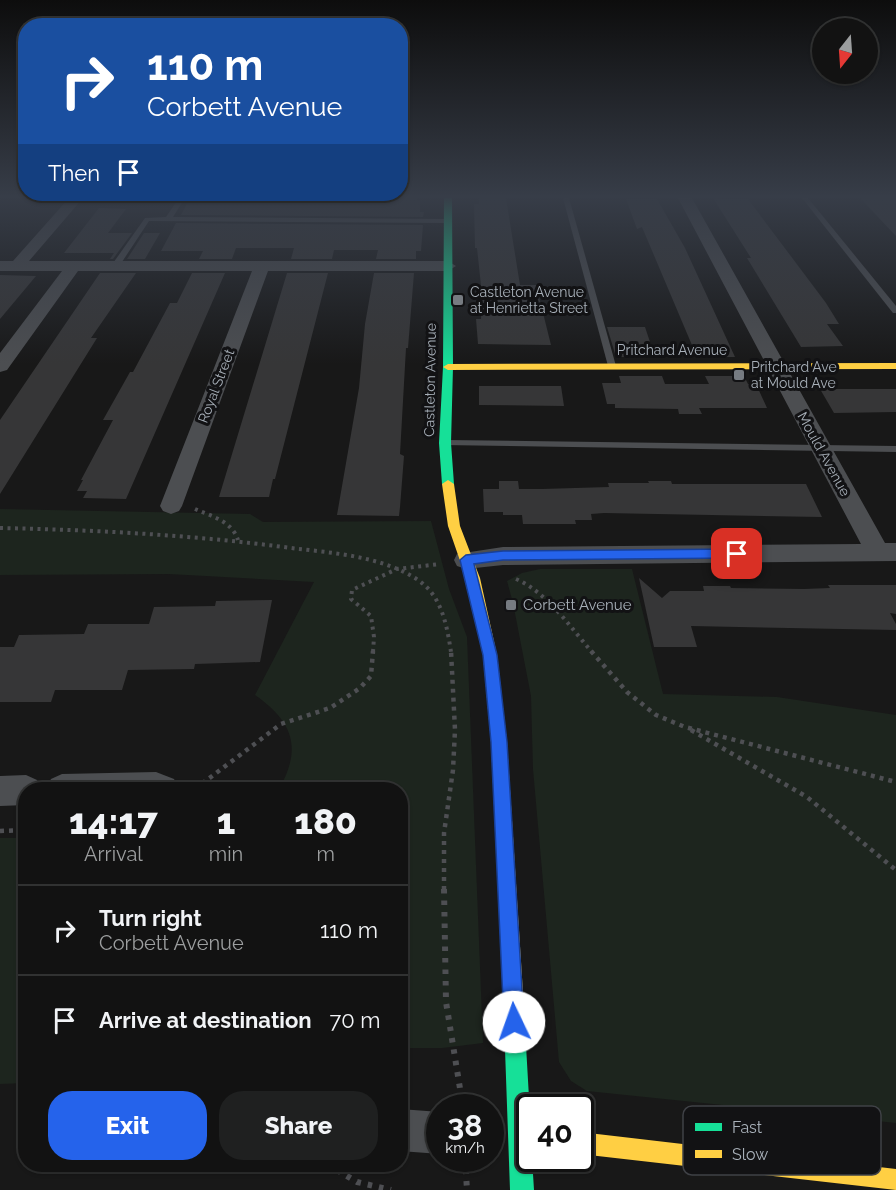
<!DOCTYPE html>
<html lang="en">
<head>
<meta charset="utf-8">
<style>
  :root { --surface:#121212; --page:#1f2020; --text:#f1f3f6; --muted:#9c9e9f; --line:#313232; --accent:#2563eb }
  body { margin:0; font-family:Raleway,sans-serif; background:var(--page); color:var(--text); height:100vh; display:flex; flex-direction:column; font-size:22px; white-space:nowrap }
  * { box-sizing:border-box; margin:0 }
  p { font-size:20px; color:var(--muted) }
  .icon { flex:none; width:33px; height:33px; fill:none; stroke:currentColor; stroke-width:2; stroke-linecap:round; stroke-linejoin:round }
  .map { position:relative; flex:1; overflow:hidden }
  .details { position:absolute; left:18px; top:782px; width:390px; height:390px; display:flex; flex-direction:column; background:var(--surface); border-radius:24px; box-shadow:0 2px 4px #0004,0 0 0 2px var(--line) }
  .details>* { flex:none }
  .guide { position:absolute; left:18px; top:18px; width:390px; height:183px; border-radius:24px; box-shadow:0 2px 4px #0004,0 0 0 2px var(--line); background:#1a4fa0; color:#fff; overflow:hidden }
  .needle { width:39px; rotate:197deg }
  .tools { position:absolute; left:812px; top:18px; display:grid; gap:12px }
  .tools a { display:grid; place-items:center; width:66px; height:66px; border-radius:50%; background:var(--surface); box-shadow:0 2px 4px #0004,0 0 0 2px var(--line); font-size:30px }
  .speed { position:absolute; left:426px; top:1094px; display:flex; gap:12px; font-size:30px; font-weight:700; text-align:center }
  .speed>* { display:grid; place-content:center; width:78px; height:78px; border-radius:50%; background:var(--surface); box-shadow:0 2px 4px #0004,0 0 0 2px var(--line); line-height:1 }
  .speed small { font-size:15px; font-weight:400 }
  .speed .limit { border:3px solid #111; border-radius:9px; background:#fff; color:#111 }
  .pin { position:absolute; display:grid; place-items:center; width:51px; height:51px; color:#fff; margin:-26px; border-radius:12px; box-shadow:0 3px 9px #0006 }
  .me { position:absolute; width:66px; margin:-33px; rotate:357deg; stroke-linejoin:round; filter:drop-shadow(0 0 4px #0008) }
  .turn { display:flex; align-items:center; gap:21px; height:126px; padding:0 30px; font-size:27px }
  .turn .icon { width:78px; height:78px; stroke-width:2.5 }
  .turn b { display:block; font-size:42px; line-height:51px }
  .then { display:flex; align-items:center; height:57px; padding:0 30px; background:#0003; gap:12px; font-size:22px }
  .eta { display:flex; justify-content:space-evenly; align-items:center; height:102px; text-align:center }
  .eta b { font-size:36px; font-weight:800; line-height:42px }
  .action { display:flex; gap:12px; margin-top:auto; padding:12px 30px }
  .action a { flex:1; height:69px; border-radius:24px; background:var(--accent); color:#fff; font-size:24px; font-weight:800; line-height:69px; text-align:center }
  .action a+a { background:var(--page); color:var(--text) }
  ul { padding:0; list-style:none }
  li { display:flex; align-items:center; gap:18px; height:90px; padding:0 30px; border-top:2px solid var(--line) }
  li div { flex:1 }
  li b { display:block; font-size:22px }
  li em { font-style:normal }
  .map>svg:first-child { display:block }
</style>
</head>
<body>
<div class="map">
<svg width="896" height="1190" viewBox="0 0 896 1190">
  <rect width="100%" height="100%" fill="#181818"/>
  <g fill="#1d251e">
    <path d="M0 509 250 514 263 522 431 521 449 589 467 637 483 1043 442 1048H401L400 789H279C303 747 292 721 255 695L314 582 169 574 0 575Z"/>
    <polygon points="540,569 632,569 663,694 777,697 896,715 896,1123 587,1091 571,1081 559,1062 533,769 531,696 513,603 507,581 522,573"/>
    <polygon points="0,838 25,838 25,1083 0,1084"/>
  </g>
  <g fill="#363637">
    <polygon points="190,198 417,198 417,200 420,200 420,212 424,212 423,217 181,215"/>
    <polygon points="479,198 506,198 520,285 536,285 551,345 478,344 476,319 481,319 482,295 477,248 475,248 474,204 479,204"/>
    <polygon points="713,198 748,199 826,303 839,324 827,324 843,346 801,347 747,258 751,258"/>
    <polygon points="860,198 896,198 896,236"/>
    <polygon points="626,199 657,199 685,248 735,357 697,357 642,227 637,229"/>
    <polygon points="99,208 126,209 108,233 132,233 113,259 110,259 114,253 64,253"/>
    <polygon points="176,223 423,225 421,251 416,251 416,259 376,259 378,250 334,250 332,259 291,259 294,248 236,248 232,259 199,259 203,251 161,251"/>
    <polygon points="144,233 160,233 145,259 127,259"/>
    <polygon points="100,273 136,273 91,338 97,338 0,494 0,420"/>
    <polygon points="192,273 225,273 126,499 83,498 87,491 77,491 83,480 81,480 113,420 103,420 130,372 133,372 170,303 177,303"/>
    <polygon points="287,273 328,273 275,479 273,479 269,497 219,497"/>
    <polygon points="374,273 414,273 408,348 406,348 400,454 404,456 400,507 399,516 337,515 359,388 365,324"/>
    <polygon points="0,275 36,276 0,319"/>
    <polygon points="607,327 645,327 655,357 616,357"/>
    <polygon points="619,376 662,376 665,384 709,384 705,376 744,376 748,384 756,384 767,408 699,408 702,414 679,414 678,409 615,408 615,404 607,404 602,383 621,383"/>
    <polygon points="479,386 561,386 564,406 479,405"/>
    <polygon points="820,389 896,389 896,412 834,413"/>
    <polygon points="499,481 518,481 519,489 542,489 609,487 608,483 649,483 648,481 671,481 672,484 806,484 822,517 604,513 591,514 592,520 575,520 576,524 523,524 522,515 503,515 503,512 484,512 483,489 499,489"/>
    <polygon points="639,578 662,598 670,591 704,591 703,586 730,586 731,588 804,589 830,588 828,585 896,585 896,614 890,613 896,624 896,630 691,626 697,647 654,647"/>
    <polygon points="272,600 260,662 195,664 194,669 128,670 122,690 55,690 51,702 0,702 0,647 14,647 19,635 84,634 88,624 149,624 154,607 215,606 216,601"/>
  </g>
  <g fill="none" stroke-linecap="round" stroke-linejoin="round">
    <g stroke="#4e4f53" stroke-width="4" stroke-dasharray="3 4.5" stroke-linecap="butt">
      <path d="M195 509C211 516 232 521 238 540"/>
      <path d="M0 528C97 530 194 535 291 548 333 553 382 556 418 580 442 596 447 626 451 652"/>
      <path d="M516 579C548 593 570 627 592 652"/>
      <polyline points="373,652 374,637 371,616 351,599 352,590 397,569 440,564"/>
    </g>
    <g stroke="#4e4f53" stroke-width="4.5" stroke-dasharray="4 5" stroke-linecap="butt">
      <polyline points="591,651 627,692 656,715 685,727 896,782"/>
      <polyline points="691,730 807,797 896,870"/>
      <polyline points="195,789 281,724 330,708 360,688 371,676 373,651"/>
      <polyline points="0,831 26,830"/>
      <polyline points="444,890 444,833 453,770 455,730 451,651"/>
    </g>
    <g stroke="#4e4f53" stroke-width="6" stroke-dasharray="4.5 7" stroke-linecap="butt">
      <polyline points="444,889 446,1002 463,1107"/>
      <polyline points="465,1158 467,1190"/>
      <polyline points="327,1164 357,1182 391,1190"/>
    </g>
    <g fill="#4c4e51" fill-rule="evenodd">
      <polygon points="179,198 185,198 173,217 447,219 450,221 447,223 149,221 118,268 112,268 111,266 145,218 166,217"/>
      <polygon points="563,198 569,198 616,366 615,368 608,366"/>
      <polygon points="802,198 808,198 896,306 896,313 893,313"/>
      <polygon points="445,440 896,446 896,452 442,445 440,443"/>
    </g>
    <g fill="#4c4e51" fill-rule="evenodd">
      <polygon points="69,198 83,198 29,261 448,261 456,266 448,271 268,271 182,506 179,511 171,514 163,511 160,506 252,271 78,271 7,370 0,372 0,353 62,271 0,271 0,261 13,261"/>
      <polygon points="678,198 692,198 885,543 896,543 896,561 503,565 466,569 457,566 454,560 457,554 503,547 861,544"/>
      <polygon points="156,772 174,779 179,789 46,789 51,779 62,774"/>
      <polygon points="26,775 37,780 41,789 26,789 26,805 0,806 0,776"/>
      <polygon points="400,1109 440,1112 440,1154 400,1151"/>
    </g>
    <g fill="#16e098" fill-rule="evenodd">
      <polygon points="444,198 452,198 453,367 451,443 454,484 448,488 442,484 439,443 443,367"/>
      <polygon points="513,983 520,986 523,993 530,1115 530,1158 532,1158 534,1190 510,1190 503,993 506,986"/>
    </g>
    <g fill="#ffcf43" fill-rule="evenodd">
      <polygon points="896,363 896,369 448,370 443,367 448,364"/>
      <polygon points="448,480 454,484 460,526 480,578 497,655 507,742 523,993 520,1000 513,1003 506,1000 503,993 491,742 483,655 466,578 448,526 442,484"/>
      <polygon points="580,1132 896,1169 896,1190 580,1154"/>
    </g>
  </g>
  <linearGradient id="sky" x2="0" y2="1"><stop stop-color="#0d0d0d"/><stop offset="0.54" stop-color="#373d48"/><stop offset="1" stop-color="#373d48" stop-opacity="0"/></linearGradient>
  <rect width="896" height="364" fill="url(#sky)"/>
  <polygon fill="#2563eb" stroke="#184099" stroke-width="1.5" points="737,549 744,554 737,558 503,560 474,564 497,655 507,742 524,1022 521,1030 514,1033 507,1030 504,1022 491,742 483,655 460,560 466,555 503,551"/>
  <g fill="#767b81" stroke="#121214" stroke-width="2">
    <rect x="452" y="294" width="12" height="12" rx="3"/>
    <rect x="733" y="369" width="12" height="12" rx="3"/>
    <rect x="505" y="599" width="12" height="12" rx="3"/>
  </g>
  <g text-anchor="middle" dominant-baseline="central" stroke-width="6" stroke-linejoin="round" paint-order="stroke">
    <g font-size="14" fill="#a8b0b9" stroke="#121214" text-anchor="start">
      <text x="470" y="292">Castleton Avenue<tspan x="470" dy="16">at Henrietta Street</tspan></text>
      <text x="751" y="367">Pritchard Ave<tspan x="751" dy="16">at Mould Ave</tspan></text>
    </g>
    <g font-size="14" fill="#a8b0b9" stroke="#121214">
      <text x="672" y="350">Pritchard Avenue</text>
      <text transform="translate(430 380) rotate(-89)">Castleton Avenue</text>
      <text transform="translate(216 386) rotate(-69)">Royal Street</text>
      <text transform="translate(824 454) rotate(61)">Mould Avenue</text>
    </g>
    <g font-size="15" fill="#a8b0b9" stroke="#121214" text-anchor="start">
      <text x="523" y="605">Corbett Avenue</text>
    </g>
  </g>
  <rect x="683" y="1106" width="198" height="69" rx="9" fill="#121214" stroke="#3f4146" stroke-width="1.5"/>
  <rect x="695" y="1123" width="27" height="8" fill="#16e098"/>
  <rect x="695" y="1150" width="27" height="8" fill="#ffcf43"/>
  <g font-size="16" fill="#a8b0b9">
    <text x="732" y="1133">Fast</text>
    <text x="732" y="1160">Slow</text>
  </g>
</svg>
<div class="tools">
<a><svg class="needle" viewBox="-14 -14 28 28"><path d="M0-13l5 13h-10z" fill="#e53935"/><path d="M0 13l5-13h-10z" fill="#9c9e9f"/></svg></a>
</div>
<div class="speed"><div>38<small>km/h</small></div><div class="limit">40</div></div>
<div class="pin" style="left:737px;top:554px;background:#d93025"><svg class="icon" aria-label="arrive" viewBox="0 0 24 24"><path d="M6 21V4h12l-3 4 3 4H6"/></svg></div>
<svg class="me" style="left:514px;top:1022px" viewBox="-20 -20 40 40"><circle r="19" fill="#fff"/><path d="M0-13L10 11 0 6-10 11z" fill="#2563eb"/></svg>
<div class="guide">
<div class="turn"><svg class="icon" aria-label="right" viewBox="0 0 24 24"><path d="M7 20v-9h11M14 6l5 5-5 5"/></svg><div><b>110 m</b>Corbett Avenue</div></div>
<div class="then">Then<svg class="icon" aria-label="arrive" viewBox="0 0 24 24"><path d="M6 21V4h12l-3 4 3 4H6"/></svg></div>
</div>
<section class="details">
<div class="eta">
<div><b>14:17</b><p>Arrival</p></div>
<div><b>1</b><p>min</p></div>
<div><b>180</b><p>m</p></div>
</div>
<ul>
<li><svg class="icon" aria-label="right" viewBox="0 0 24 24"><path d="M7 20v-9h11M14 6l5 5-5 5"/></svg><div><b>Turn right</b><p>Corbett Avenue</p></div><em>110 m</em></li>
<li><svg class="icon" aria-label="arrive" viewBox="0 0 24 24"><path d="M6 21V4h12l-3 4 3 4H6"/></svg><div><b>Arrive at destination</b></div><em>70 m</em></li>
</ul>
<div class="action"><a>Exit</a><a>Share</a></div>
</section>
</div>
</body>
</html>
